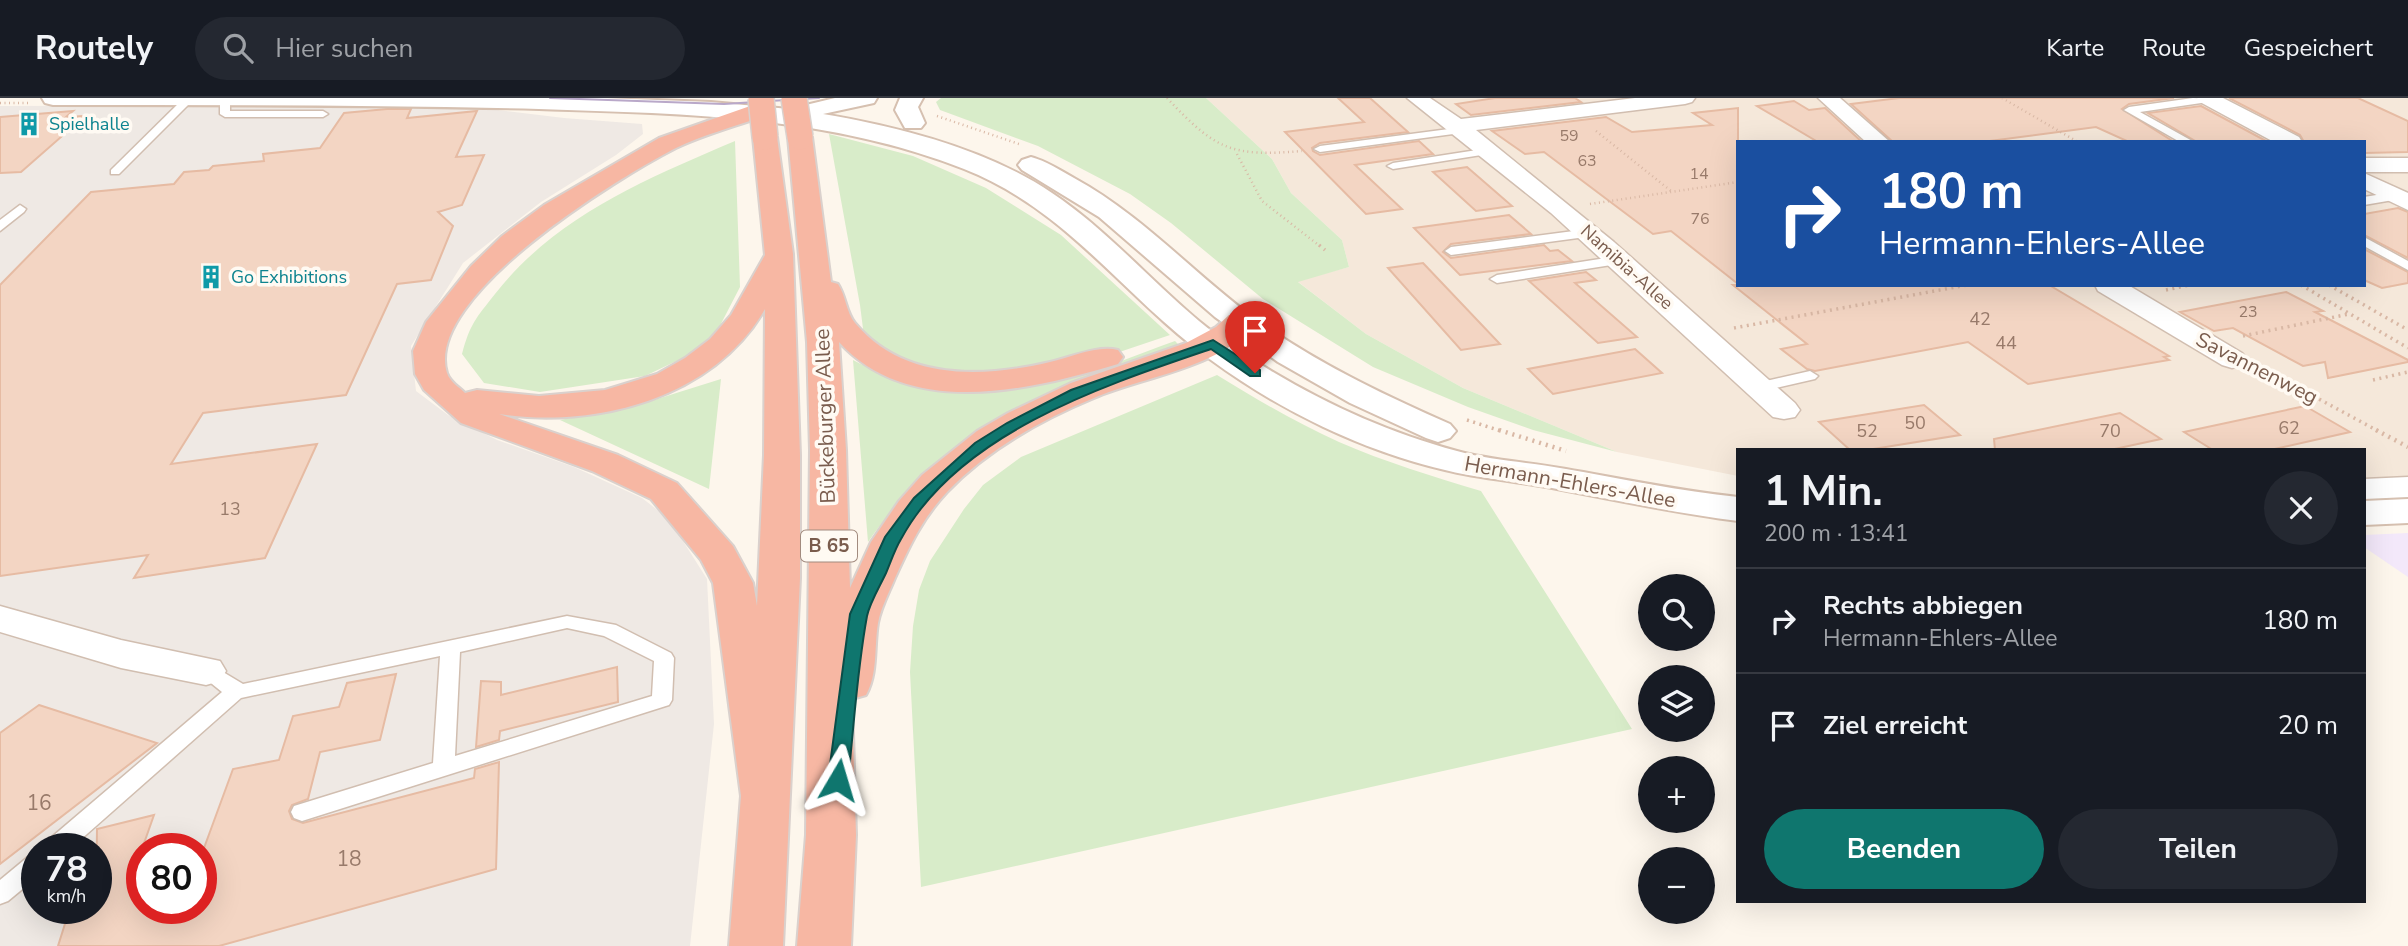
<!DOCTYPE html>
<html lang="de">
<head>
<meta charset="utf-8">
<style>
  :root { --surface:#171b24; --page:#242831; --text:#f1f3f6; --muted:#9ea1a6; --line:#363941; --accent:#0f766e }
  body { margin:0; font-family:"Nunito Sans",sans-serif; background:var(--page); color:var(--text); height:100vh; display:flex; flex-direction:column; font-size:26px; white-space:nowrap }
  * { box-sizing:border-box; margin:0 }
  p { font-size:23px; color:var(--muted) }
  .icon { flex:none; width:38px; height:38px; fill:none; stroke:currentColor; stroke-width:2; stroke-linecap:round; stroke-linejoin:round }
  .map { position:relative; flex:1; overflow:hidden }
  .side { position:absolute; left:1736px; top:350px; width:630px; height:455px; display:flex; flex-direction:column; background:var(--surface); border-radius:0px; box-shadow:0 7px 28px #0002 }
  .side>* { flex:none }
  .guide { position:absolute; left:1736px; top:42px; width:630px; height:147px; border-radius:0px; box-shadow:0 7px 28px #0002; background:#1a4fa0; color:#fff; overflow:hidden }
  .buttons { position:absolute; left:1638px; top:476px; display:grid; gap:14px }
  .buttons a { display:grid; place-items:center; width:77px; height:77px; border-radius:50%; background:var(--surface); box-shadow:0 7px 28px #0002; font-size:35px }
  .speed { position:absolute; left:21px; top:735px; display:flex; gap:14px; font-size:35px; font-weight:700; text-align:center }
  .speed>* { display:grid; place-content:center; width:91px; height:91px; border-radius:50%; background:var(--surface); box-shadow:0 7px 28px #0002; line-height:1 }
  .speed small { font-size:18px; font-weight:400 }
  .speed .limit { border:10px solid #d22; background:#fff; color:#111 }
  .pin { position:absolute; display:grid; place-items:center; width:60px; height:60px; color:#fff; margin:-72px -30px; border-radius:50% 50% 50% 0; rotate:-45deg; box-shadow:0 0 7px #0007 }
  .pin .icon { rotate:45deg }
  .me { position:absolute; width:77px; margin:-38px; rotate:7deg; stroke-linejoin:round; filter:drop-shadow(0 0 5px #0008) }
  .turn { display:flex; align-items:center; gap:24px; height:147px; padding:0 28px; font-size:32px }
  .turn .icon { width:91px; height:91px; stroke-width:2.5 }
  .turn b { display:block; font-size:49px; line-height:60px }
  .round { display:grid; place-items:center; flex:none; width:74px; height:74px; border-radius:37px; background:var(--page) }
  .head { display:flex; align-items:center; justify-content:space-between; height:119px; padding:0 28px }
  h1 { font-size:42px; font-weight:700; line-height:52px }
  .action { display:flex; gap:14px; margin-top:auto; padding:14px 28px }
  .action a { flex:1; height:80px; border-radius:42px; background:var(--accent); color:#fff; font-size:28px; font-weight:700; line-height:80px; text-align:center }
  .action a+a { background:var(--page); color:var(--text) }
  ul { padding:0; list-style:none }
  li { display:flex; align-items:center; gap:21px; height:105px; padding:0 28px; border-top:2px solid var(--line) }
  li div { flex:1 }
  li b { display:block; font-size:26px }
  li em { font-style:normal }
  header { display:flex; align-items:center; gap:42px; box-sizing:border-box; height:98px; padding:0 35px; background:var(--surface); border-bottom:2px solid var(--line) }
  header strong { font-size:33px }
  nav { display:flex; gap:38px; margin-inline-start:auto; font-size:24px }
  .search { width:490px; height:63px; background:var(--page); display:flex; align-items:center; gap:18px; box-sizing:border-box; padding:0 24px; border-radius:38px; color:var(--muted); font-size:26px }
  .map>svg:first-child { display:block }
</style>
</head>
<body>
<header>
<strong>Routely</strong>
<div class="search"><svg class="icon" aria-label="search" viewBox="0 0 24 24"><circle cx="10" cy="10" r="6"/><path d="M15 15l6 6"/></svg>Hier suchen</div>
<nav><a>Karte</a><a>Route</a><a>Gespeichert</a></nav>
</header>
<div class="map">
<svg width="2408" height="848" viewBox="0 0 2408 848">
  <rect width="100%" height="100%" fill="#fdf6ec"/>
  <path fill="#f5e8da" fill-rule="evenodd" d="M1206 0H2408V384L2364 386V352H1738V378L1617 354 1463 290 1366 236 1297 183 1349 169 1342 142 1291 95 1272 61ZM1738 44H2364V187H1738Z"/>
  <path fill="#efe9e4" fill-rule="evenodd" d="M402 7 482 10 564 20 642 26 643 36 616 57 541 104 463 165 411 248 416 293 448 317 497 342 574 369 642 400 669 421 707 481 714 626 690 848H0V8ZM37 751H96V810H37ZM142 751H201V810H142Z"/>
  <polygon fill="#f3e8fa" points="2408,435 2408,479 2364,449 2364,437"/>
  <g fill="#d8ecc9">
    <polygon points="941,0 1206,0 1272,61 1291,95 1342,142 1349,169 1298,184 1366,236 1463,290 1617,354 1533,332 1468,309 1373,269 1263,201 1171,125 1130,96 1038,48 940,12 936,4"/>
    <polygon points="829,36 913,58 986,90 1061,137 1170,237 1060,274 979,284 866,254 860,207"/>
    <path d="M735 43 740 189 710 247 645 278 540 294 484 285 462 256C470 226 476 220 495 196 556 118 646 81 735 43Z"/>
    <path d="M1175 243 1180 248C1133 264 1083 278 1039 300 972 333 910 383 868 444L853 262C914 294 997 300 1063 282 1101 272 1138 256 1175 243Z"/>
    <path d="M1217 277C1256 301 1297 325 1339 344 1385 364 1434 379 1481 393L1632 631 921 789 910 574 913 528 919 492 930 463 964 411 983 387 1021 359Z"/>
    <polygon points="721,281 709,391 560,322 638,307"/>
  </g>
  <g fill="#f3d5c3" stroke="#e6bba3" stroke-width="2">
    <polygon points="1338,0 1370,0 1408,34 1320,45 1312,50 1313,53 1320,57 1419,43 1433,56 1355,67 1402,111 1366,116 1285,34 1364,24"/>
    <polygon points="1495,0 1575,0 1581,4 1471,17 1456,6"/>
    <polygon points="1899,0 2174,0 2129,6 2122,11 2174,44 2129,44 2096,29 1982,44 1893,44 1851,6"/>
    <polygon points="2229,0 2358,0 2408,23 2408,54 2364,55 2364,44 2304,44 2300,37"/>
    <polygon points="1794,3 1809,12 1825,10 1862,44 1818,44 1757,8"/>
    <polygon points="2201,8 2268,44 2197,44 2148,15"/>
    <polygon points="1738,10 1738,186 1671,133 1653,136 1544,54 1525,56 1492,33 1606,19 1632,34 1712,27 1693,15"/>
    <polygon points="387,11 411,11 407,20 477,13 456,59 484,57 462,107 438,114 453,128 431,182 397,186 346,297 203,315 171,366 317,346 265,460 134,480 148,457 0,478 0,187 91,94 174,86 184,74 209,72 213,68 264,63 263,56 320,50 344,15"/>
    <polygon points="73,13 66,19 85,18 21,74 0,75 0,19"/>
    <polygon points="1467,69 1512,108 1476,113 1433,74"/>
    <polygon points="2398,110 2408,114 2408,160 2364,137 2364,116"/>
    <polygon points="1509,117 1531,136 1451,146 1443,154 1451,160 1544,147 1550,153 1558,152 1572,163 1460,177 1414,130"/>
    <polygon points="2364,151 2408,174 2408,185 2382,190 2364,182"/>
    <polygon points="1423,165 1500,246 1461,252 1388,170"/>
    <polygon points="1586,174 1596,182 1575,185 1637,239 1598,245 1529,183"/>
    <polygon points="1733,187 2049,187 2169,258 2164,259 2169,262 2028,286 1968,244 1815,273 1807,271 1781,251 1807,246"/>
    <polygon points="2286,194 2323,213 2315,214 2408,262 2408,264 2328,280 2325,264 2303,268 2233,230 2214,233 2180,214"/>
    <polygon points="1635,251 1662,275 1553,296 1528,271"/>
    <polygon points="1924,307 1960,337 1867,352 1850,352 1819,324"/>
    <polygon points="2305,308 2350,334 2270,352 2213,352 2184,334"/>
    <polygon points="2120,315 2161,341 2110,352 1995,352 1994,341"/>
    <polygon points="617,569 618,604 500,633 499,642 476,649 481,583 501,584 501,597"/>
    <polygon points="396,576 380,642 320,654 308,701 292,707 289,713 292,721 303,725 474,680 475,671 499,664 496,771 219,848 58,848 70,810 96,810 97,731 154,717 142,751 142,810 201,810 201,751 204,750 233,671 279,662 293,618 339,609 347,585"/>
    <polygon points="39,607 157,645 0,766 0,635"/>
  </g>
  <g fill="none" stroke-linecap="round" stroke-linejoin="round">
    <g stroke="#d1beb0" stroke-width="3">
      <g id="lane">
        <polygon points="184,0 195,0 119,76 111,76 111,72"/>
        <polygon points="225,0 237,0 230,6 230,13 323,13 328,16 323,19 225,19 220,16 220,5"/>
        <polygon points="2193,0 2213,1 2208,4 2140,14 2194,44 2180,44 2124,12 2129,9"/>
        <polygon points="1464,29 1468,30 1468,34 1320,54 1314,51 1320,48"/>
        <polygon points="1490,50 1494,51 1494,55 1393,71 1387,68 1393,65"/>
        <polygon points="2395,94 2401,98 2399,101 2364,107 2364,99"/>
        <polygon points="20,107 26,111 24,114 0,133 0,122"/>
        <polygon points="1589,131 1593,132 1593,138 1451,157 1445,153 1451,149"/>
        <polygon points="2364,139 2408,163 2408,172 2364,148"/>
        <polygon points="1619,158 1624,159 1624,165 1497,185 1490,181 1497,177"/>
        <polygon points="1810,273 1818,278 1815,281 1758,294 1750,289 1753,286"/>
        <path d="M567 518 616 527 671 555 674 560 672 602 669 607 302 723 294 720 291 714 294 708 433 665 440 558 241 600 70 751H43L46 744 222 594 196 573 199 568H213L243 586ZM567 530 604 538 654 563 652 598 455 658 460 554Z"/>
        <polygon points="37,756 37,779 8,803 0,806 0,782 29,758"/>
      </g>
    </g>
    <g stroke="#d1beb0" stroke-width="3">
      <g id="street">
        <polygon points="1407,0 1430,0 1461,21 1635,0 1695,0 1692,4 1685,6 1476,32 1614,144 1795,305 1800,312 1795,319 1784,321 1773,319 1551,115"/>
        <polygon points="1818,0 1840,0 1890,44 1866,44"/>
        <polygon points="2197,0 2223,0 2299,39 2302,44 2274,44 2200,4"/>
        <rect x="2364" y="60" width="44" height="14"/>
        <polygon points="2364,75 2408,95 2408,112 2364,91"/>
        <polygon points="2095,187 2128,187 2242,255 2247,261 2242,267 2232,270 2222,267 2098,193"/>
        <polygon points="2408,379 2408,399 2364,401 2364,381"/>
        <polygon points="0,508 121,542 220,563 226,573 220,583 206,587 121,570 0,534"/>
      </g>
    </g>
    <g stroke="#d6c0b0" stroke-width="4">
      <g id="secondary">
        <path d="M42 0H604L711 4 789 11 835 0H877L874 5 823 16C900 29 987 51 1052 95 1106 131 1149 181 1199 223 1222 242 1247 258 1273 274 1330 308 1393 336 1457 353 1493 363 1530 364 1566 371 1623 381 1680 393 1738 399V423C1675 415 1614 402 1552 390 1516 383 1481 381 1445 372 1363 353 1279 312 1211 262 1122 198 1070 113 964 71 827 17 683 16 539 11 377 7 215 7 53 7L45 5Z"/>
        <polygon points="900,0 923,0 918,9 925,25 921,30 905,30 895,12"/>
        <path d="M1031 59C1046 63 1060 72 1074 80 1142 117 1193 175 1254 220 1315 264 1382 296 1450 326L1456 333 1450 340 1438 344 1426 340 1350 305 1278 264 1215 219 1099 119 1022 72 1018 67 1022 62Z"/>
        <polygon points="2408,401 2408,425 2364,427 2364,403"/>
      </g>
    </g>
    <g stroke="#dad1cd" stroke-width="4">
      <g id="highway">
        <path d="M753 7 761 9 765 14 761 19C733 29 703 37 676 50 619 79 423 199 447 275 450 284 459 289 465 295L477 292 539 298 605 292 657 276 685 260 710 241 731 217 765 157 753 39 756 34 765 32 774 34 777 39 793 156 800 357V480L783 848H729L741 698 713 485 701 462 651 401 592 373 461 325 424 292 415 276 413 253 426 224 471 168 502 138 544 107 659 40ZM765 211 764 357 757 508 753 485 733 448 677 385 618 357 499 316C595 331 714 300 765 211Z"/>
        <path d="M800 32 809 34 812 39 831 184 838 186C846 198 846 214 855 225 904 283 982 280 1050 264 1072 259 1097 247 1118 252L1123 259 1118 266C1030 292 910 322 839 244L846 352 850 490 871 444 899 403 922 377 977 333 1008 315 1071 285 1186 245 1216 229 1229 217 1240 215 1251 217 1256 224C1225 269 1142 279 1094 300 1041 322 987 352 947 394 922 421 910 447 895 480 889 495 881 509 878 525 874 549 878 576 866 597L852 601 856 737 851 848H797L806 737 810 352 807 244 788 39 791 34Z"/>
      </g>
    </g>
    <g stroke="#d9b8a5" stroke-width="2.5" stroke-dasharray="1 3.5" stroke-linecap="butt">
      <path d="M1167 0C1216 52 1231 59 1302 53"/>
      <polyline points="2002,0 2078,44"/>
      <polyline points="0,5 31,5"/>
      <polyline points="937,18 1019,46"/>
      <polyline points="1596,33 1671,93"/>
      <polyline points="1237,56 1262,103 1321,149"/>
      <polyline points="1590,106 1738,84"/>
    </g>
    <g stroke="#d9b8a5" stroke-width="3.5" stroke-dasharray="2 4.5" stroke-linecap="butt">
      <polyline points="1319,147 1325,152"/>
      <polyline points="2301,187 2408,250"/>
      <polyline points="2329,187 2408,232"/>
      <polyline points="2166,192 2189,187"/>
      <polyline points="1734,230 1967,187"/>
      <polyline points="2243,238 2349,216"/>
      <polyline points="2255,270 2280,280 2380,334"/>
      <polyline points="2373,282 2408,274"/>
      <polyline points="1467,322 1504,334"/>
    </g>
    <g stroke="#d9b8a5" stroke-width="4.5" stroke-dasharray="2 5" stroke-linecap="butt">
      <polyline points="1499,332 1566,353"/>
      <polyline points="2376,332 2408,349"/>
    </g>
    <use href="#lane" fill="#fff" fill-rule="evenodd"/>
    <use href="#street" fill="#fff" fill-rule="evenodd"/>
    <use href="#secondary" fill="#fff" fill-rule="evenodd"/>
    <use href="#highway" fill="#f7b7a3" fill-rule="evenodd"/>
    <polyline stroke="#b9a8c9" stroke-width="2" points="550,0 724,6 819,0"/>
    <g stroke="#dad1cd" stroke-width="28" stroke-linecap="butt">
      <g id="highway-bridge">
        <polyline points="761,0 765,39"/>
        <polyline points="794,0 800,39"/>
      </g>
    </g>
    <use href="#highway-bridge" stroke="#f7b7a3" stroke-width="25"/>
  </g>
  <path fill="#0f766e" stroke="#0a4d48" stroke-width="2" d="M1213 242 1260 272V278H1250L1211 251C1105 287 958 335 901 441 895 451 891 463 886 475 880 488 870 504 867 518 857 572 854 628 848 682L845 687 838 690 831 687 828 682 850 516 885 439 914 400 975 345 1007 325 1071 292Z"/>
  <defs>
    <g id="building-bare" transform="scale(1.89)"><path d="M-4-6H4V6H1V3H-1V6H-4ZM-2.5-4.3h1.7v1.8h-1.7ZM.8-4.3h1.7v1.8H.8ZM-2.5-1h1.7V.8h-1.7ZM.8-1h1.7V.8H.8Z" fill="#0f9aa8" stroke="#fffaf3" stroke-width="2.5" paint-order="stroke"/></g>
  </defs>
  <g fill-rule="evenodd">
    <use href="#building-bare" x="29" y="26"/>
    <use href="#building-bare" x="211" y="179"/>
  </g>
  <g text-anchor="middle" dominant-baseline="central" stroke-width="7" stroke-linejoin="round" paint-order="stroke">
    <g font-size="16" fill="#987a6a">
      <text x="1569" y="38">59</text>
      <text x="1587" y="63">63</text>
      <text x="1699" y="76">14</text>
      <text x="1700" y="121">76</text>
      <text x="2248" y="214">23</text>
    </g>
    <g font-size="18" fill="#0d838f" stroke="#fffaf3" text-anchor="start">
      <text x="49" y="26">Spielhalle</text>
      <text x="231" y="179">Go Exhibitions</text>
    </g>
    <g font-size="18" fill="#7a5c4d" stroke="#fffaf3">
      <text transform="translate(1627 169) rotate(42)">Namibia-Allee</text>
    </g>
    <g font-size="18" fill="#987a6a">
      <text x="1980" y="221">42</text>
      <text x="2006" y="245">44</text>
      <text x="1915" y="325">50</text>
      <text x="2289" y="330">62</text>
      <text x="1867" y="333">52</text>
      <text x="2110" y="333">70</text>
      <text x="230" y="411">13</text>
    </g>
    <rect fill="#fffaf3" stroke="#a28b7f" stroke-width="2" x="801" y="432.5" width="56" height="31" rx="5"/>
    <g font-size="19" font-weight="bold" fill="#7a5c4d">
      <text x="829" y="448">B 65</text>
    </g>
    <g font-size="21" fill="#7a5c4d" stroke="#fffaf3">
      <text transform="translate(2257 270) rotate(27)">Savannenweg</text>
      <text transform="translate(825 318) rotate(-92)">Bückeburger Allee</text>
      <text transform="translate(1570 384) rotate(10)">Hermann-Ehlers-Allee</text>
    </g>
    <g font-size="21" fill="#987a6a">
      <text x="39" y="705">16</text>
      <text x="349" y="761">18</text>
    </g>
  </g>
</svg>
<div class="buttons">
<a><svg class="icon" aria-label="search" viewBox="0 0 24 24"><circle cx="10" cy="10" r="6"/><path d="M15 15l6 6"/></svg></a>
<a><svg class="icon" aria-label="layers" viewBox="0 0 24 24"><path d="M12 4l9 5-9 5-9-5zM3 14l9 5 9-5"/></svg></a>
<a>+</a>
<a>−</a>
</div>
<div class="speed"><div>78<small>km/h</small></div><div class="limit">80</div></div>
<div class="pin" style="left:1255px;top:275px;background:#d93025"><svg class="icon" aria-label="arrive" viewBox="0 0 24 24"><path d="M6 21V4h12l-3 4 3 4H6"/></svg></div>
<svg class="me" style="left:838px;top:682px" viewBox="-20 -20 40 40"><path d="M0-17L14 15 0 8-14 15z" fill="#0f766e" stroke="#fff" stroke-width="4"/></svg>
<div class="guide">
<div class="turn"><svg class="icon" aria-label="right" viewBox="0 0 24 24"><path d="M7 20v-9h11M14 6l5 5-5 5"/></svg><div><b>180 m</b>Hermann-Ehlers-Allee</div></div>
</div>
<section class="side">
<div class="head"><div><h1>1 Min.</h1><p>200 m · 13:41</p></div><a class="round"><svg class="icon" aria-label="close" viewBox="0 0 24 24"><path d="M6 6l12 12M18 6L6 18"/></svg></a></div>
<ul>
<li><svg class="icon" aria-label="right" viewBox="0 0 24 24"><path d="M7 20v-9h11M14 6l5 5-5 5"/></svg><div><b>Rechts abbiegen</b><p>Hermann-Ehlers-Allee</p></div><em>180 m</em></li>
<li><svg class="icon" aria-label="arrive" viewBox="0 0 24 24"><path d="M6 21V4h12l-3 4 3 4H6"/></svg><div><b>Ziel erreicht</b></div><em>20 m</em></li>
</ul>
<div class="action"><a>Beenden</a><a>Teilen</a></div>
</section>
</div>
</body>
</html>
